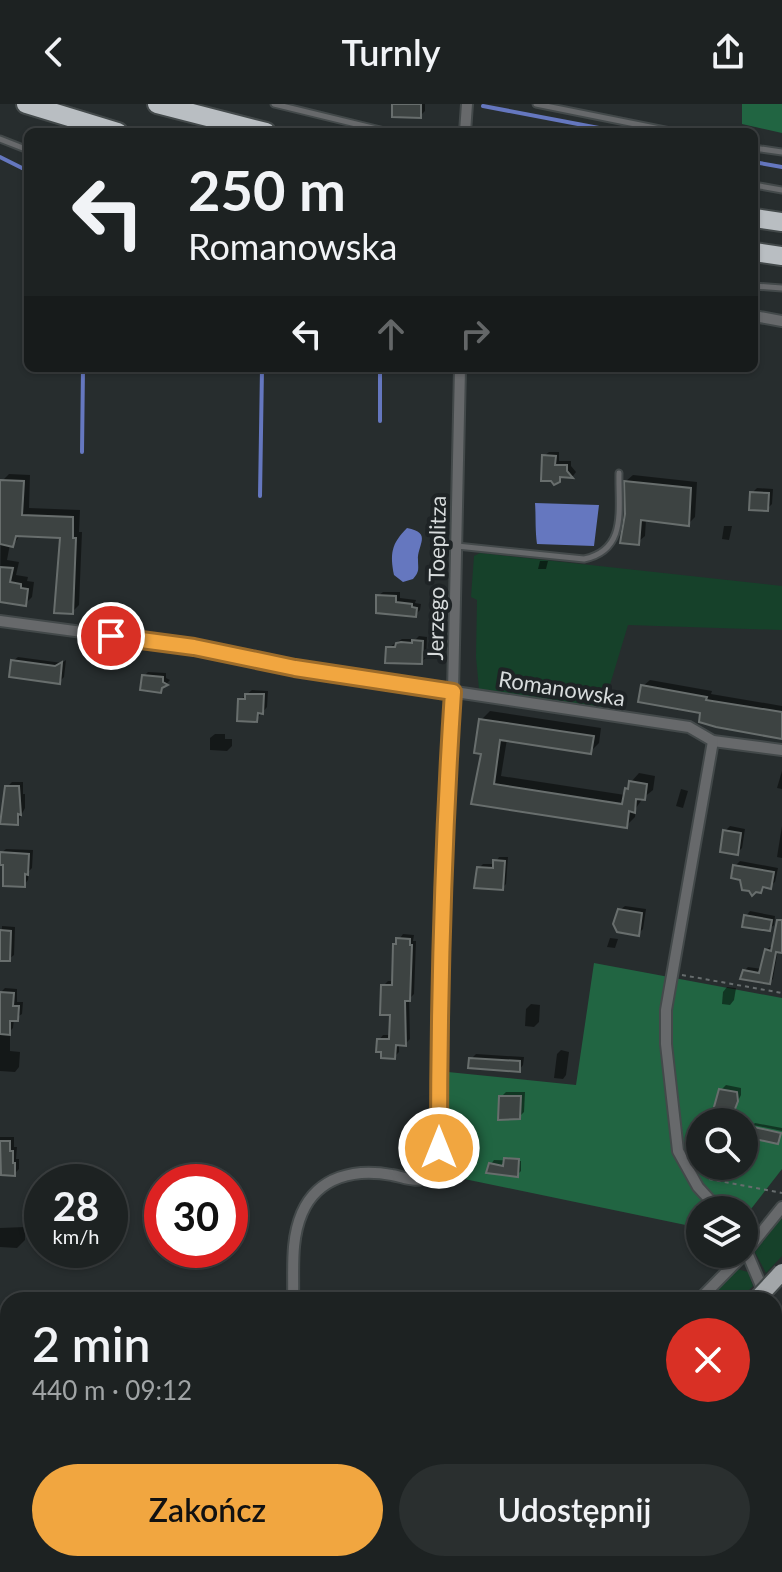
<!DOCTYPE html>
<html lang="pl">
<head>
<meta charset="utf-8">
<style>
  :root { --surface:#1d2222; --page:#2a2f2f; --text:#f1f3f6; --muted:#a0a4a5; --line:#3b3f40; --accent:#f1a640 }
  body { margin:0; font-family:Lato,sans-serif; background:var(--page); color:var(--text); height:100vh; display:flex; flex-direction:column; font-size:30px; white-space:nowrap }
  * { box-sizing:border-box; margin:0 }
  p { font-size:26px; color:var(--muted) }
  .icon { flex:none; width:44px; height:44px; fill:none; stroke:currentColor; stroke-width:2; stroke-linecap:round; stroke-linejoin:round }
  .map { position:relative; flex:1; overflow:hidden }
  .drawer { position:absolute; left:0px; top:1188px; width:782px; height:280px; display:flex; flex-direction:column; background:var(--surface); border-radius:24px 24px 0 0; box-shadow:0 2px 6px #0004,0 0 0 2px var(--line) }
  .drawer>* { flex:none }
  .guide { position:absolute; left:24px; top:24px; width:734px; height:244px; border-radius:12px; box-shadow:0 2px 6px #0004,0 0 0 2px var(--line); background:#1d2222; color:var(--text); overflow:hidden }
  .tools { position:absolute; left:686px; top:1004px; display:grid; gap:16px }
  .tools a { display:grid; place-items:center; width:72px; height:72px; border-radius:50%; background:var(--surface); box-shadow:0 2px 6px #0004,0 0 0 2px var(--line); font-size:40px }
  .speed { position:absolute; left:24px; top:1060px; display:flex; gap:16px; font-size:40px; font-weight:700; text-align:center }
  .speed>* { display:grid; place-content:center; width:104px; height:104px; border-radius:50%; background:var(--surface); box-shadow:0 2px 6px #0004,0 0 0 2px var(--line); line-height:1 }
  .speed small { font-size:20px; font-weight:400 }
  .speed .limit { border:12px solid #d22; background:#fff; color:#111 }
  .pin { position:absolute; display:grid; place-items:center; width:68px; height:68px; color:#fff; margin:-34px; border:4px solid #fff; border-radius:50%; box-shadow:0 2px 8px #0007 }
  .me { position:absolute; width:88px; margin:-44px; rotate:0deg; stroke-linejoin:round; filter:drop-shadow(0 0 6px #0008) }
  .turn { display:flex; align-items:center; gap:28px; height:168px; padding:0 32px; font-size:36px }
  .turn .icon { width:104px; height:104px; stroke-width:2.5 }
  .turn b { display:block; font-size:56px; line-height:68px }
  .lanes { display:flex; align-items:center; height:76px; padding:0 32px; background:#0003; justify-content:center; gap:40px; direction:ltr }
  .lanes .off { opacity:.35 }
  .round { display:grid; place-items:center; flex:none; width:84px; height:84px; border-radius:42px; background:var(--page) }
  .head { display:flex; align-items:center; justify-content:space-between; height:136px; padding:0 32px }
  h1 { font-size:48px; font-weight:600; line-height:60px }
  .cta { display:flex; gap:16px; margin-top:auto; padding:16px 32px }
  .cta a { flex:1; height:92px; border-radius:48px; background:var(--accent); color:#111; font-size:32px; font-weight:600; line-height:92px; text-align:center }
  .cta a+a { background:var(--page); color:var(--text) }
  header { display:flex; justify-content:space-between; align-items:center; height:104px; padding:0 32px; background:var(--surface); font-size:36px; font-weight:600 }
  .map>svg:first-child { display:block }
</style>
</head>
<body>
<header><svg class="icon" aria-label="back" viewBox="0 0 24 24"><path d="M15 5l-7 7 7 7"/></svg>Turnly<svg class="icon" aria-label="share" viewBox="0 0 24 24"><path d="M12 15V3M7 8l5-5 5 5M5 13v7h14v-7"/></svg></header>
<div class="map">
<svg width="782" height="1468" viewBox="0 0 782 1468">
  <rect width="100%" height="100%" fill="#272d2e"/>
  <g fill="#16412a">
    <polygon points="480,449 782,482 782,526 628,521 603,604 479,585 476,553 477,496 471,493 474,452"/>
    <polygon points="782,1113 782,1152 766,1169 755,1148"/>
    <polygon points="737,1165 748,1168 753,1182 739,1196 708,1196"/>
  </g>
  <g fill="#216542" fill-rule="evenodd">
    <polygon points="742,0 782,0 782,29 742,20"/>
    <path d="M594 859 782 894V1065L744 1114V1106H700V1124L445 1071 448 968 576 981ZM700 1018H744V1062H700Z"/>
  </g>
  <g fill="#6577bf">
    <path d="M535 399 599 401 594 442 537 440C535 425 536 414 535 399Z"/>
    <path d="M407 424C433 429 417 441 418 456 418 465 420 467 413 475L403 478 394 471C390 450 391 440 407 424Z"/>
  </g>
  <g fill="#0007">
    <polygon points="394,0 425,0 425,7 420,12"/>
    <polygon points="549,348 559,348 559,357 571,357 571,362 576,368 573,372 564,371 559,376 544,352"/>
    <polygon points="9,370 30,371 29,404 80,406 79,428 82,428 79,501 72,508 62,432 21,430 13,441 10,440 7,456 19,458 16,471 28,473 27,477 34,478 32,493 25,500 0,485 2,377"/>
    <polygon points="633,371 697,378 695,413 688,420 646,415 645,432 638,438 627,410 626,377"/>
    <polygon points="757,384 773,385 772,400 767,405 752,389"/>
    <polygon points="724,422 732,422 729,436 722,435"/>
    <polygon points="540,457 548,457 546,465 538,465"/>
    <polygon points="383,488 400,488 400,494 416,496 415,499 421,500 420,506 415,511 378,492"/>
    <polygon points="419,532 427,533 426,554 421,558 388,544 402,535 416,535"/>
    <polygon points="18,553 62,559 66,556 64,573 59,578 13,557"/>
    <polygon points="148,568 166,569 166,574 170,576 160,587 144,572"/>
    <polygon points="650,576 712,587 711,590 782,602 782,633 702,608 643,582"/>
    <polygon points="252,586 268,587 267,603 256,616 240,596"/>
    <polygon points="490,607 601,624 599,639 590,648 507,635 501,672 625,691 631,678 639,669 655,672 653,686 643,694 636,704 635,713 626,722 474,699 483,649 481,616"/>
    <polygon points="215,630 225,630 225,635 232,635 232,642 227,647 210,646 210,634"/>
    <polygon points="782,667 782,685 777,684"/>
    <polygon points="12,678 23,678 23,690 25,690 25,704 17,719 7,683"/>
    <polygon points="681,685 688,687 683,704 676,702"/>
    <polygon points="730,722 745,725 742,744 737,749 725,727"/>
    <polygon points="782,722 782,754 777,753"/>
    <polygon points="6,745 33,746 32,764 29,767 28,776 24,781 5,759 1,749"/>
    <polygon points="499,753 508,753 506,780 502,784 479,764 483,760 495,760"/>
    <polygon points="740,757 778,764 775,778 761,787 735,762"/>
    <polygon points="625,802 646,805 643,825 638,830 620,806"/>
    <polygon points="750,807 775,812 774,821 769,825 746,812"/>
    <polygon points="782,819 782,847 778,846 773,875 770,878 744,867 748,863 762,865 766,846 770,843 774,843"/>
    <polygon points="2,822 15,823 14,851 9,855 0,855"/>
    <polygon points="403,830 414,831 413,837 416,837 414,890 409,895 410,935 405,940 399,939 399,948 394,953 379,936 383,931 391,931 392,910 383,882 388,877 394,877 395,841"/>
    <polygon points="610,834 618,835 615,844 607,843"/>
    <polygon points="727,883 736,884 734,896 730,901 722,900 723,888"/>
    <polygon points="5,884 17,885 17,898 23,898 22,910 14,915 13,924 10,927 10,947 20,948 19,963 15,968 0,967 0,889"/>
    <polygon points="531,900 540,901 539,918 534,923 525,922 526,905"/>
    <polygon points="561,946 569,948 566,971 563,975 554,974 557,950"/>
    <polygon points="476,950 524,953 523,961 519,966 471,955"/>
    <polygon points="726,981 741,984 741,991 732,1008 721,986"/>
    <polygon points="506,988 525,988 524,1008 519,1013 501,993"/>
    <polygon points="755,1019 782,1024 782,1027 753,1021"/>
    <polygon points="0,1033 14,1033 14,1043 17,1043 16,1055 19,1055 19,1065 14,1070 4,1058 0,1058"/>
    <polygon points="494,1056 521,1057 521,1067 517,1071 491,1060"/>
    <polygon points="25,1123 25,1136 17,1144 0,1143 0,1124"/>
    <polygon points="0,1254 2,1254 0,1288"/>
    <polygon points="612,1460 644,1460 640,1468 607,1468"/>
  </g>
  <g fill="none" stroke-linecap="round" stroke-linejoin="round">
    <g stroke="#6577bf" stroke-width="4">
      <polyline points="483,2 620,28"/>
      <polyline points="0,53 28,67"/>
      <polyline points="754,58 782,63"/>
      <polyline points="380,264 380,317"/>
      <polyline points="82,348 83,264"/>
      <polyline points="260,392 262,264"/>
    </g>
  </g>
  <g fill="#3d4342" stroke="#686e6d" stroke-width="2">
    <polygon points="392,0 421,0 421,14 392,13"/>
    <polygon points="542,351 556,352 555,361 567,361 567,367 573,374 560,373 560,378 554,381 551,377 541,377"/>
    <polygon points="0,376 24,377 22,411 73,413 73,434 76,434 73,510 54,509 60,434 16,432 13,443 0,440"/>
    <polygon points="624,377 691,384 689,422 641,416 639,441 620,439 625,410"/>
    <polygon points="750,388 769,389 768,407 749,406"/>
    <polygon points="0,463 13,464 10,478 21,480 21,484 28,485 26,502 0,498"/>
    <polygon points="376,491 396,492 396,498 412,500 412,503 417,504 416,513 376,509"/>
    <polygon points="412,536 423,537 422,560 385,559 386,543 395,543 396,539 401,538 412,539"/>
    <polygon points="11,556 55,562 62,558 60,580 9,573"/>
    <polygon points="142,571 163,573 163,578 168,581 162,584 161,589 140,586"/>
    <polygon points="641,581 707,593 706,596 782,608 782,635 716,623 699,618 700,609 638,598"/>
    <polygon points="245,590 264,590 263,610 258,609 257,618 237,617 238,595 245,595"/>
    <polygon points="479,615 594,632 591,650 500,636 494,680 622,700 625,684 628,685 629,677 647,680 645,696 636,695 635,709 629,707 627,724 471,700 481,650 474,649"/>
    <polygon points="5,682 19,682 21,711 18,710 18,721 0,720"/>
    <polygon points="723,726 741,729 738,751 720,748"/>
    <polygon points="0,748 29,750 28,771 25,770 25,783 3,782 3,761 0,761"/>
    <polygon points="493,756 505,757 503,786 474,784 477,763 493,764"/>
    <polygon points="733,761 774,768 771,785 763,783 761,789 756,788 752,792 749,787 742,786 740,776 731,774"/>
    <polygon points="618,805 642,809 639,832 617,828 613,820"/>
    <polygon points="744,811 772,816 770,827 742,823"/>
    <polygon points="777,816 782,816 782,849 776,848 770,880 740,875 743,866 759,869 765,845 771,847"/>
    <polygon points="0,826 11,827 10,857 0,857"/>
    <polygon points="396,834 410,835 410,841 412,841 410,897 405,897 406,942 396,941 395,955 381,954 381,948 376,948 377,935 389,935 390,911 380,911 381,881 392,881 393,840 396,840"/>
    <polygon points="0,888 14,889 13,902 19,902 18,917 10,917 10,931 0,930"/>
    <polygon points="469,954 520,957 520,968 468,964"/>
    <polygon points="719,985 737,988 738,997 733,1010 716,1007 714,1003"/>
    <polygon points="499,992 521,992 520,1015 498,1016"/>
    <polygon points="749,1022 781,1029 778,1040 746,1033"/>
    <polygon points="0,1037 10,1037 10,1047 13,1047 13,1059 15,1059 15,1072 1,1071"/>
    <polygon points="504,1054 519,1055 518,1073 486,1069 489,1059 503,1062"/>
  </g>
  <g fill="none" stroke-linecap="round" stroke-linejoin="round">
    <g stroke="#43494a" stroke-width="9">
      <g id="service">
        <polyline points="274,0 389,28"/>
        <polyline points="536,0 675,28"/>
        <polyline points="0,35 28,46"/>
        <polyline points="754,44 782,48"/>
        <polyline points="754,81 782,86"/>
        <polyline points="754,182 782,184"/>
        <path d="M457 442 584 455C628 446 618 404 619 369"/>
        <polyline points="560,1468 568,1460"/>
      </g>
    </g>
    <g stroke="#43494a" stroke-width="14">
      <g id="minor">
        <polyline points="465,28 467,0"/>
        <polyline points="754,212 782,217"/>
        <polyline points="0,517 194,543 295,564 689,623 713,637 782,646"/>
        <polyline points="713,637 666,906 666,940 678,1047 698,1083 719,1106"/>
        <polyline points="745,1144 767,1196"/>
        <polyline points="744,1150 782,1103"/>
        <path d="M293 1196C294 1167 290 1137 302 1109 318 1072 356 1064 392 1071 404 1073 417 1080 428 1072 435 1067 436 1059 438 1050L439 895 447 691 453 588 460 264"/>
        <polyline points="699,1196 744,1150"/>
        <polyline points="774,1221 779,1240 782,1292"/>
        <polyline points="0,1332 8,1333"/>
        <polyline points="231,1468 232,1460"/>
        <polyline points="452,1468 459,1460"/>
      </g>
    </g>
    <g stroke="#43494a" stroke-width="20">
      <polyline id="primary" points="502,1468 509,1460"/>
    </g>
    <g stroke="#43494a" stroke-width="22">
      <g id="motorway">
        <polyline points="26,0 118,28"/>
        <polyline points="157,0 266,28"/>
        <polyline points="754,114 782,118"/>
        <polyline points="754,148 782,152"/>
      </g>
    </g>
    <g stroke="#676d6e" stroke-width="2" stroke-dasharray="4 4" stroke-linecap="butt">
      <polyline points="682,871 782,889"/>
      <polyline points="709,1075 782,1089"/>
    </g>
    <use href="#service" stroke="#67696b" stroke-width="5"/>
    <use href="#minor" stroke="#67696b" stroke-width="10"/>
    <use href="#primary" stroke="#a2a6a9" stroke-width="16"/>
    <use href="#motorway" stroke="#b9bec2" stroke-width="18"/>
    <g stroke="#43494a" stroke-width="20" stroke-linecap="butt">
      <polyline id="primary-bridge" points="756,1196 782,1168"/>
    </g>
    <use href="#primary-bridge" stroke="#a2a6a9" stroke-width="16"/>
  </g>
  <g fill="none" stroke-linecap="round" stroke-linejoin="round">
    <g stroke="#9d6c2a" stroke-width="20">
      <path id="route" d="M111 532 194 543 295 564 453 588C443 740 439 892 439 1044"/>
    </g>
    <use href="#route" stroke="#f1a640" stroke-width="14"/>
  </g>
  <g text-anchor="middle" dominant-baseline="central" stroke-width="8" stroke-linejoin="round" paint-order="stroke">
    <g font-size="22" fill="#d7dbdc" stroke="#1e2325">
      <text transform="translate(436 474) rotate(-89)">Jerzego Toeplitza</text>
      <text transform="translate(562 584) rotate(9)">Romanowska</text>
    </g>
  </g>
</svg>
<div class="tools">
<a><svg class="icon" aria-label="search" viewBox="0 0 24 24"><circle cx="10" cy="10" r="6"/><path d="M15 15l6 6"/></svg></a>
<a><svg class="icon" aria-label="layers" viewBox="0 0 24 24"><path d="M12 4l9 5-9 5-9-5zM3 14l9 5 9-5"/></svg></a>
</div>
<div class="speed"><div>28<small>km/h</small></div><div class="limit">30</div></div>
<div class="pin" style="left:111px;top:532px;background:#d93025"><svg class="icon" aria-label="arrive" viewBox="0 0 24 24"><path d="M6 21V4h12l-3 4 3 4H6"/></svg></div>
<svg class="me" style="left:439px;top:1044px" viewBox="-20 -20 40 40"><circle r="17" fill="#f1a640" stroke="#fff" stroke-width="3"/><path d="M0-11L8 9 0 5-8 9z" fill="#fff"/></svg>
<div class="guide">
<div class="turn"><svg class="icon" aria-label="left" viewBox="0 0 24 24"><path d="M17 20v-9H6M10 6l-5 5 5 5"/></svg><div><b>250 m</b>Romanowska</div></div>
<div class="lanes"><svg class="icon" aria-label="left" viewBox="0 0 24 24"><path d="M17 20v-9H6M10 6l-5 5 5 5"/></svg><svg class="icon off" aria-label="ahead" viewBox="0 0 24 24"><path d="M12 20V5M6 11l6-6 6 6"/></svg><svg class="icon off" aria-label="right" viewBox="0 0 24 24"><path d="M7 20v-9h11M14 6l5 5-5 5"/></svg></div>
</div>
<section class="drawer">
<div class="head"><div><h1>2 min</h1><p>440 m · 09:12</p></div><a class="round" style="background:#d93025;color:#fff"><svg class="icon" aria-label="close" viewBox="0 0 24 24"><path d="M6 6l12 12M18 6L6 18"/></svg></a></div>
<div class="cta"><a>Zakończ</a><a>Udostępnij</a></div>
</section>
</div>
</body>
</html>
